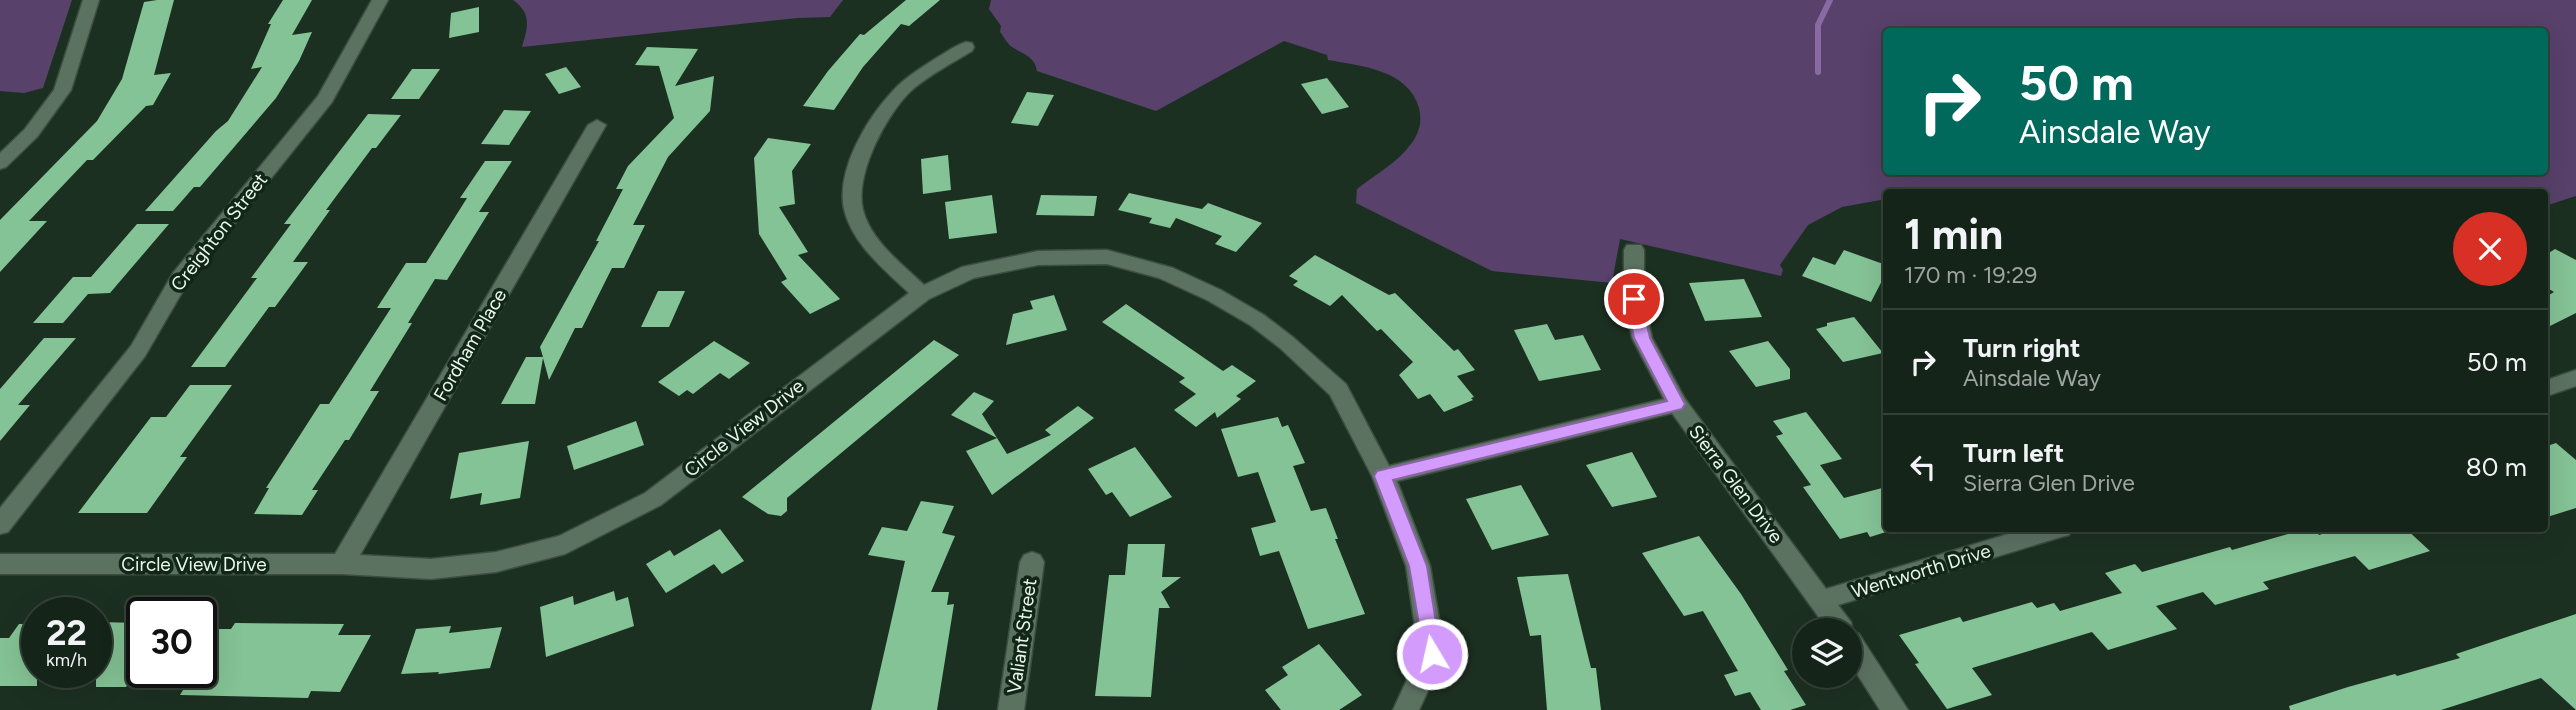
<!DOCTYPE html>
<html lang="en">
<head>
<meta charset="utf-8">
<style>
  :root { --surface:#152419; --page:#223026; --text:#f1f3f6; --muted:#9da4a2; --line:#344138 }
  body { margin:0; font-family:Figtree,sans-serif; background:var(--page); color:var(--text); height:100vh; display:flex; flex-direction:column; font-size:26px; white-space:nowrap }
  * { box-sizing:border-box; margin:0 }
  p { font-size:23px; color:var(--muted) }
  .icon { flex:none; width:38px; height:38px; fill:none; stroke:currentColor; stroke-width:2; stroke-linecap:round; stroke-linejoin:round }
  .map { position:relative; flex:1; overflow:hidden }
  .sheet { position:absolute; left:1883px; top:189px; width:665px; height:343px; display:flex; flex-direction:column; background:var(--surface); border-radius:7px; box-shadow:0 7px 28px #0002,0 0 0 2px var(--line) }
  .sheet>* { flex:none }
  .banner { position:absolute; left:1883px; top:28px; width:665px; height:147px; border-radius:7px; box-shadow:0 7px 28px #0002,0 0 0 2px var(--line); background:#00695c; color:#fff; overflow:hidden }
  .fabs { position:absolute; left:1792px; top:618px; display:grid; gap:14px }
  .fabs a { display:grid; place-items:center; width:70px; height:70px; border-radius:50%; background:var(--surface); box-shadow:0 7px 28px #0002,0 0 0 2px var(--line); font-size:35px }
  .speed { position:absolute; left:21px; top:597px; display:flex; gap:14px; font-size:35px; font-weight:700; text-align:center }
  .speed>* { display:grid; place-content:center; width:91px; height:91px; border-radius:50%; background:var(--surface); box-shadow:0 7px 28px #0002,0 0 0 2px var(--line); line-height:1 }
  .speed small { font-size:18px; font-weight:400 }
  .speed .limit { border:4px solid #111; border-radius:10px; background:#fff; color:#111 }
  .pin { position:absolute; display:grid; place-items:center; width:60px; height:60px; color:#fff; margin:-30px; border:4px solid #fff; border-radius:50%; box-shadow:0 2px 7px #0007 }
  .me { position:absolute; width:77px; margin:-38px; rotate:351deg; stroke-linejoin:round; filter:drop-shadow(0 0 5px #0008) }
  .turn { display:flex; align-items:center; gap:24px; height:147px; padding:0 21px; font-size:32px }
  .turn .icon { width:91px; height:91px; stroke-width:2.5 }
  .turn b { display:block; font-size:49px; line-height:60px }
  .round { display:grid; place-items:center; flex:none; width:74px; height:74px; border-radius:37px; background:var(--page) }
  .overview { display:flex; align-items:center; justify-content:space-between; height:119px; padding:0 21px }
  h1 { font-size:42px; font-weight:700; line-height:52px }
  ul { padding:0; list-style:none }
  li { display:flex; align-items:center; gap:21px; height:105px; padding:0 21px; border-top:2px solid var(--line) }
  li div { flex:1 }
  li b { display:block; font-size:26px }
  li em { font-style:normal }
  .map>svg:first-child { display:block }
</style>
</head>
<body>
<div class="map">
<svg width="2576" height="710" viewBox="0 0 2576 710">
  <rect width="100%" height="100%" fill="#1c3021"/>
  <g fill="#58416a" fill-rule="evenodd">
    <polygon points="0,0 72,0 43,88 24,93 0,91"/>
    <path d="M513 0H843L830 17 797 18 522 47C528 26 532 14 513 0Z"/>
    <path d="M991 0H2576V196L2545 206 2544 192H1886V199L1842 207 1808 225 1780 265 1783 270 1781 276 1620 239 1612 283 1492 271 1356 203 1357 189C1375 175 1398 162 1411 144 1420 132 1422 121 1419 108 1408 69 1360 66 1328 60L1327 55 1284 41 1156 111 1037 71C1034 52 1016 54 1007 42 1004 39 1003 35 1000 32L1001 26 989 9ZM1886 32H2544V172H1886Z"/>
  </g>
  <g fill="none" stroke-linecap="round" stroke-linejoin="round">
    <polyline stroke="#8a6aa3" stroke-width="6" points="1818,72 1818,25 1830,0"/>
  </g>
  <g fill="#84c395">
    <polygon points="157,0 174,0 154,75 171,73 153,105 146,106 93,160 87,160 29,221 47,221 0,272 0,220 97,121 122,79 144,2"/>
    <polygon points="283,0 312,0 292,35 312,32 299,61 276,98 200,187 194,187 173,211 145,211 216,131 228,121 262,67 251,69 271,24 268,24"/>
    <polygon points="906,0 940,0 909,26 901,24 863,67 834,110 803,106 828,71 860,34 864,35"/>
    <polygon points="479,7 479,32 449,38 451,13"/>
    <polygon points="647,47 698,49 675,86 714,76 710,111 668,157 633,225 645,225 624,268 612,268 582,328 575,328 549,380 543,358 535,404 501,404 526,357 543,357 540,347 599,241 596,241 623,189 616,189 628,166 674,118 659,66 635,65"/>
    <polygon points="566,67 581,87 559,94 545,74"/>
    <polygon points="412,69 440,69 419,99 391,99"/>
    <polygon points="1327,78 1349,107 1322,114 1301,84"/>
    <polygon points="1027,92 1054,95 1038,126 1011,123"/>
    <polygon points="504,110 531,111 509,145 481,144"/>
    <polygon points="368,114 401,115 376,148 372,148 326,210 330,210 293,262 308,262 275,307 269,307 225,367 191,367 257,278 251,278 291,224 284,224"/>
    <polygon points="768,138 811,144 792,171 795,204 779,207 808,252 798,255 840,299 810,314 781,282 787,279 759,234 754,158"/>
    <polygon points="948,155 951,190 923,194 921,159"/>
    <polygon points="485,161 512,161 479,212 489,212 447,280 435,279 408,323 412,323 370,391 379,391 349,440 345,440 312,490 318,490 302,515 254,514 269,488 266,488 320,404 329,404 391,308 377,308 406,263 426,263 467,198 460,198"/>
    <polygon points="1129,193 1202,209 1208,203 1262,223 1236,252 1215,244 1222,236 1176,218 1170,228 1149,223 1152,218 1118,210"/>
    <polygon points="992,195 997,233 949,239 945,202"/>
    <polygon points="1041,195 1097,196 1094,216 1036,215"/>
    <polygon points="137,224 169,224 110,293 88,294 63,323 33,323 73,277 91,277"/>
    <polygon points="2555,249 2576,260 2576,313 2544,329 2544,298 2554,292 2544,286 2544,256"/>
    <polygon points="1844,250 1886,265 1886,273 1871,302 1802,276 1813,257 1835,265"/>
    <polygon points="1315,255 1389,295 1395,293 1454,351 1458,349 1475,370 1457,376 1474,397 1471,398 1473,400 1444,412 1430,394 1418,399 1399,375 1413,362 1381,329 1377,331 1342,295 1330,306 1293,285 1298,281 1289,276"/>
    <polygon points="1744,279 1762,317 1705,321 1689,283"/>
    <polygon points="658,291 685,291 669,327 641,327"/>
    <polygon points="1054,295 1067,330 1006,345 1013,314 1033,309 1030,301"/>
    <polygon points="1126,304 1223,371 1232,365 1256,381 1236,396 1241,399 1217,418 1215,412 1196,427 1174,410 1196,394 1179,382 1185,378 1102,322"/>
    <polygon points="1854,317 1883,353 1843,362 1816,329 1827,326 1827,323"/>
    <polygon points="1547,324 1555,340 1583,335 1601,370 1539,381 1514,330"/>
    <polygon points="44,338 76,338 18,405 30,405 0,441 0,389"/>
    <polygon points="934,340 959,355 787,498 787,511 781,516 768,514 742,497"/>
    <polygon points="714,341 750,363 729,379 720,373 693,394 687,390 679,396 658,382"/>
    <polygon points="1768,341 1790,369 1790,379 1756,387 1729,351"/>
    <polygon points="190,385 232,385 180,457 187,457 147,513 78,513 151,417 166,417"/>
    <polygon points="974,392 994,401 982,414 997,438 951,415"/>
    <polygon points="1078,406 1094,418 992,495 966,451 997,438 1007,454 1051,435 1045,430"/>
    <polygon points="1806,412 1842,459 1820,465 1844,498 1886,487 1886,532 1870,537 1867,532 1840,539 1803,487 1811,485 1776,436 1783,434 1773,421"/>
    <polygon points="1278,417 1282,427 1288,425 1305,463 1293,466 1311,511 1326,508 1338,539 1335,539 1365,614 1308,629 1279,551 1260,556 1251,528 1276,522 1258,472 1238,477 1221,429"/>
    <polygon points="636,421 644,445 574,470 567,446"/>
    <polygon points="529,441 520,498 480,505 482,493 450,499 459,453"/>
    <polygon points="2556,443 2576,460 2576,508 2544,518 2544,447"/>
    <polygon points="1135,447 1172,497 1130,517 1112,492 1106,495 1088,469"/>
    <polygon points="1632,452 1657,497 1612,507 1586,465"/>
    <polygon points="1521,485 1549,535 1492,550 1466,499"/>
    <polygon points="921,501 954,506 942,533 955,536 931,592 949,592 947,605 954,604 937,710 871,710 905,561 868,555 882,527 907,531"/>
    <polygon points="2283,528 2313,528 2319,535 2341,528 2405,528 2430,551 2369,570 2355,556 2263,582 2269,589 2215,605 2203,592 2156,606 2177,629 2108,650 2092,632 1972,668 1992,695 1947,709 1915,664 1919,663 1899,635 1960,617 1963,622 2032,602 2037,608 2054,603 2060,611 2122,593 2105,573 2135,564 2142,572 2230,547 2232,550 2288,534"/>
    <polygon points="720,529 744,561 722,574 714,564 666,593 646,564 670,550 674,556"/>
    <polygon points="1699,536 1741,594 1788,670 1784,671 1806,705 1790,710 1761,710 1750,692 1735,696 1724,675 1738,671 1703,611 1684,616 1642,553"/>
    <polygon points="1128,544 1165,544 1162,577 1181,577 1161,592 1170,608 1159,608 1151,697 1095,696 1109,575 1125,575"/>
    <polygon points="1568,574 1591,668 1596,668 1601,710 1547,710 1541,635 1530,636 1517,577"/>
    <polygon points="614,591 616,601 628,597 634,626 546,657 540,607 573,596 574,605"/>
    <polygon points="2576,614 2576,710 2541,678 2441,710 2290,710 2289,706 2348,687 2395,674 2397,676 2460,658 2456,654"/>
    <polygon points="96,622 142,623 142,663 126,687 96,687"/>
    <polygon points="235,623 344,624 338,635 371,635 340,692 311,691 308,698 180,695 194,672 201,672 201,629 231,629"/>
    <polygon points="19,624 37,624 37,686 0,686 0,638 9,638"/>
    <polygon points="451,626 449,633 502,627 490,668 438,674 439,672 401,674 416,629"/>
    <polygon points="1319,644 1362,695 1339,710 1281,710 1265,690 1288,675 1282,667"/>
  </g>
  <g fill="none" stroke-linecap="round" stroke-linejoin="round">
    <g stroke="#3c4e40" stroke-width="3">
      <g id="street">
        <polygon points="83,0 99,0 71,90 37,137 6,167 0,169 0,153 25,129 54,90"/>
        <polygon points="372,0 388,0 332,102 188,282 145,356 8,532 0,534 0,508 131,346 173,273 318,96"/>
        <path d="M966 42 972 43 974 47 972 51C952 63 931 74 913 89 887 112 854 175 863 210 871 241 902 264 924 285L962 267 1038 251 1107 250 1173 268 1221 290 1264 315 1294 338 1346 384 1389 466 1664 399 1632 338 1624 299V250L1627 245H1641L1644 250V299L1652 338 1685 399 1826 589 2028 528H2072L2069 535 2061 537 1838 605 1851 622 1853 632 1859 634 1908 710H1880L1850 663V630H1828L1672 413 1397 481 1430 566 1445 654 1419 710H1393L1419 654 1406 566 1372 476 1330 395 1280 348 1250 325 1207 300 1159 278 1107 264 1038 265 974 278 929 299 661 505 565 554 496 572 431 579 342 574H0V554H335L588 125 597 120 606 125 360 555 431 559 496 552 559 536 645 493 909 293C885 270 852 244 844 209 836 171 866 120 891 93 904 78 921 68 938 57 947 52 956 45 966 42Z"/>
        <polygon points="2576,370 2576,386 2544,397 2544,381"/>
        <polygon points="1032,552 1040,555 1044,562 1024,710 998,710 1020,562 1024,555"/>
      </g>
    </g>
    <use href="#street" fill="#5c7261" fill-rule="evenodd"/>
  </g>
  <polygon fill="#d39cfc" stroke="#8965a4" stroke-width="2" points="1634,293 1641,299 1650,338 1685,404 1682,409 1393,480 1427,566 1441,654 1438,659 1432,662 1425,659 1409,566 1374,476 1377,471 1667,401 1634,338 1626,299"/>
  <g text-anchor="middle" dominant-baseline="central" stroke-width="7" stroke-linejoin="round" paint-order="stroke">
    <g font-size="19" fill="#eaf7ec" stroke="#122618">
      <text transform="translate(219 232) rotate(-52)">Creighton Street</text>
      <text transform="translate(470 345) rotate(-60)">Fordham Place</text>
      <text transform="translate(744 428) rotate(-38)">Circle View Drive</text>
      <text transform="translate(1736 484) rotate(53)">Sierra Glen Drive</text>
      <text x="194" y="564">Circle View Drive</text>
      <text transform="translate(1921 571) rotate(-17)">Wentworth Drive</text>
      <text transform="translate(1022 636) rotate(-82)">Valiant Street</text>
    </g>
  </g>
</svg>
<div class="fabs">
<a><svg class="icon" aria-label="layers" viewBox="0 0 24 24"><path d="M12 4l9 5-9 5-9-5zM3 14l9 5 9-5"/></svg></a>
</div>
<div class="speed"><div>22<small>km/h</small></div><div class="limit">30</div></div>
<div class="pin" style="left:1634px;top:299px;background:#d93025"><svg class="icon" aria-label="arrive" viewBox="0 0 24 24"><path d="M6 21V4h12l-3 4 3 4H6"/></svg></div>
<svg class="me" style="left:1432px;top:654px" viewBox="-20 -20 40 40"><circle r="17" fill="#d39cfc" stroke="#fff" stroke-width="3"/><path d="M0-11L8 9 0 5-8 9z" fill="#fff"/></svg>
<div class="banner">
<div class="turn"><svg class="icon" aria-label="right" viewBox="0 0 24 24"><path d="M7 20v-9h11M14 6l5 5-5 5"/></svg><div><b>50 m</b>Ainsdale Way</div></div>
</div>
<section class="sheet">
<div class="overview"><div><h1>1 min</h1><p>170 m · 19:29</p></div><a class="round" style="background:#d93025;color:#fff"><svg class="icon" aria-label="close" viewBox="0 0 24 24"><path d="M6 6l12 12M18 6L6 18"/></svg></a></div>
<ul>
<li><svg class="icon" aria-label="right" viewBox="0 0 24 24"><path d="M7 20v-9h11M14 6l5 5-5 5"/></svg><div><b>Turn right</b><p>Ainsdale Way</p></div><em>50 m</em></li>
<li><svg class="icon" aria-label="left" viewBox="0 0 24 24"><path d="M17 20v-9H6M10 6l-5 5 5 5"/></svg><div><b>Turn left</b><p>Sierra Glen Drive</p></div><em>80 m</em></li>
</ul>
</section>
</div>
</body>
</html>
